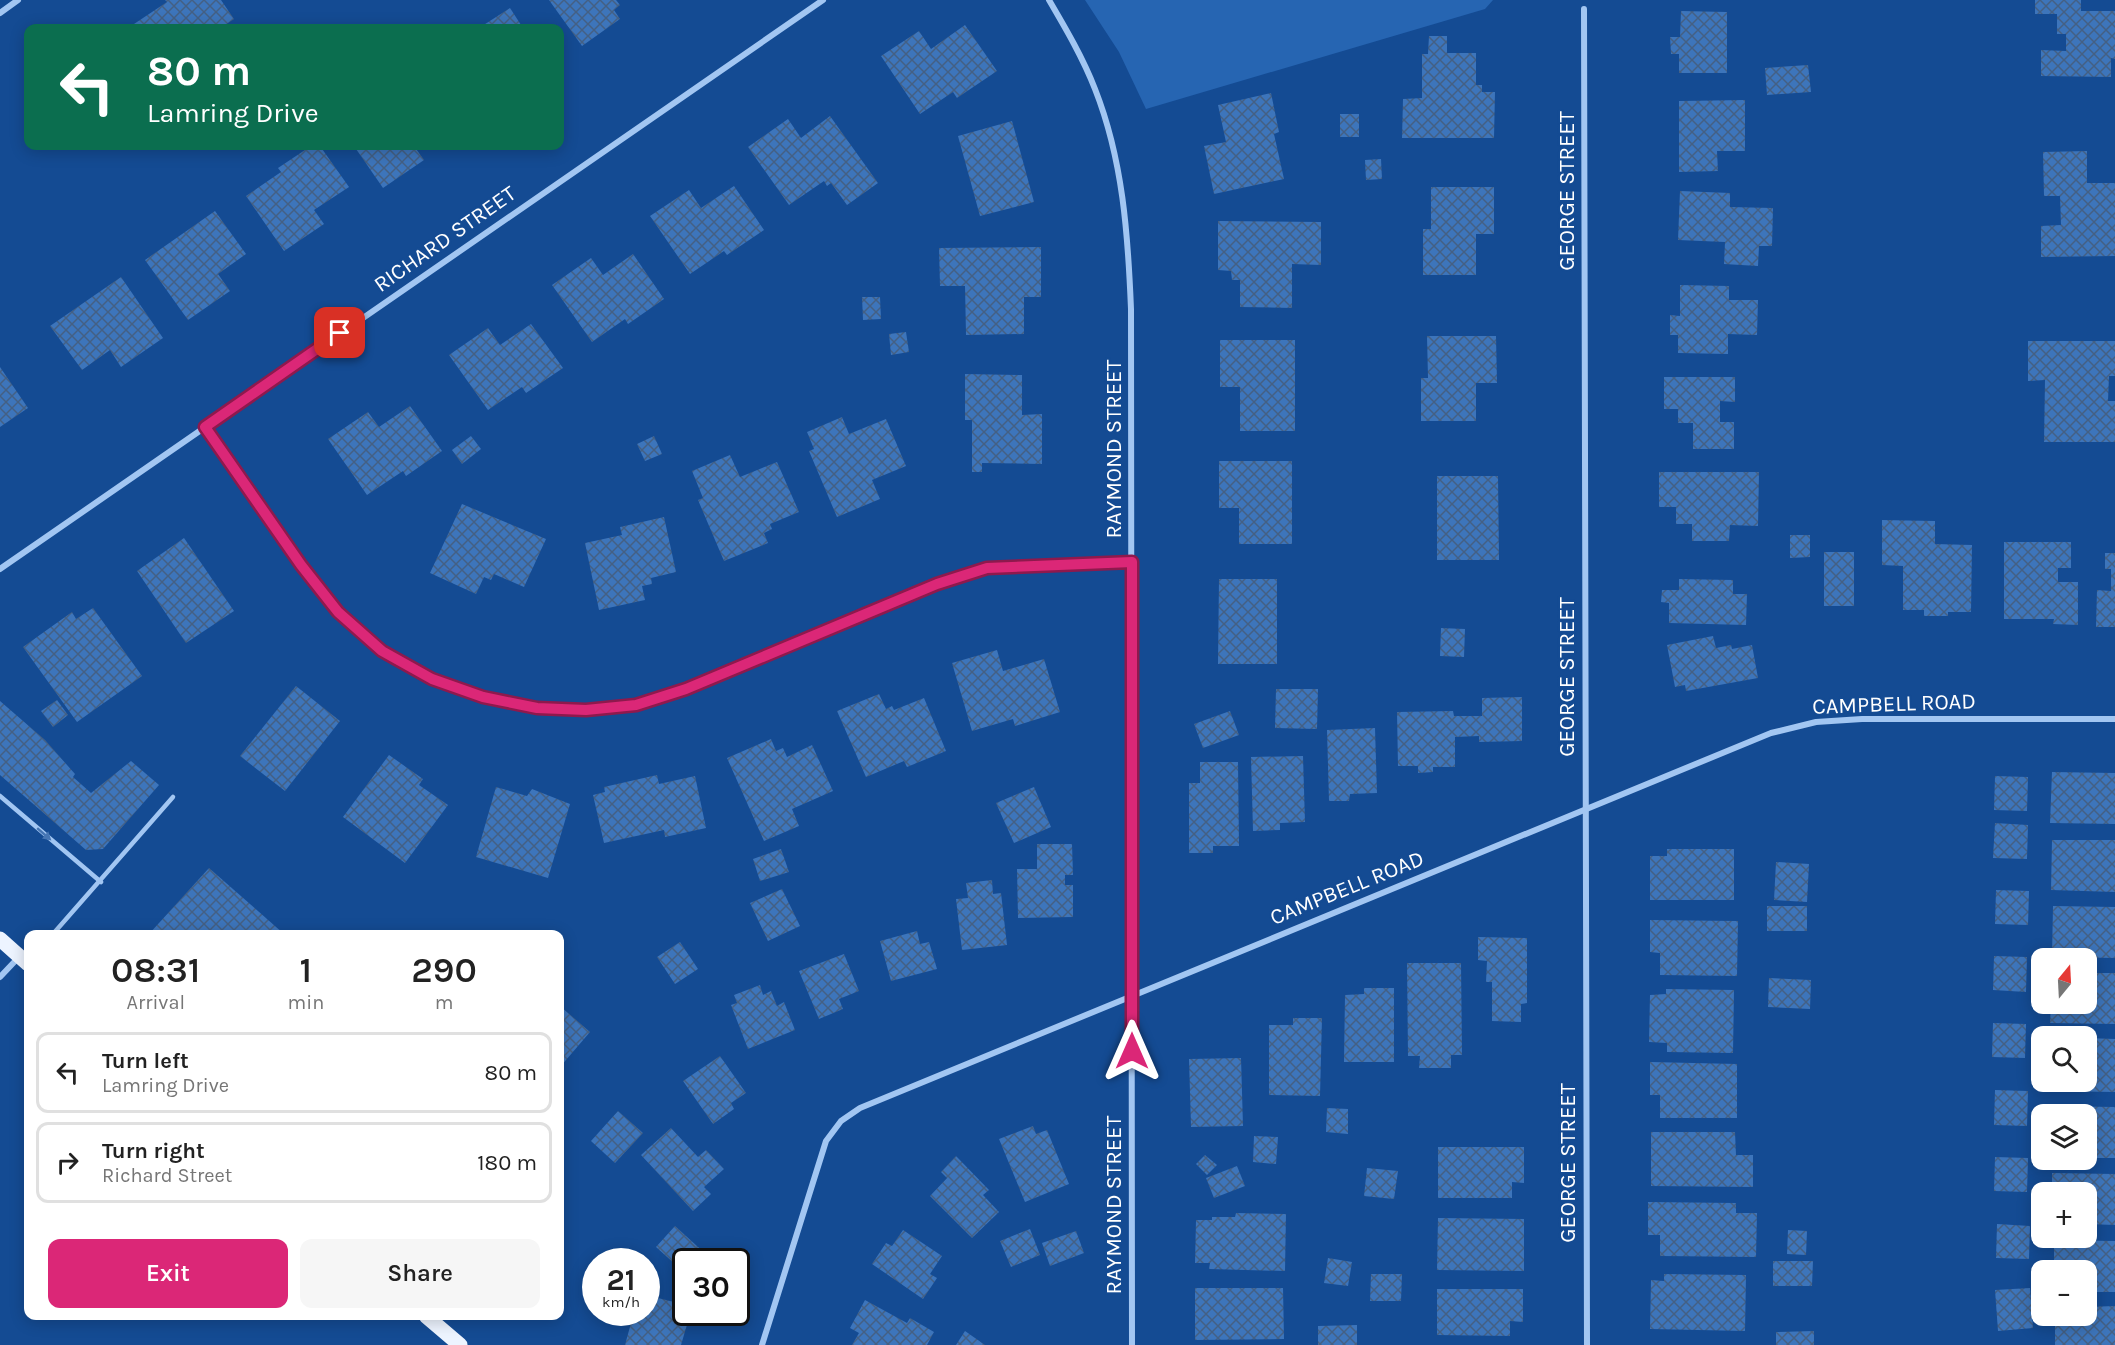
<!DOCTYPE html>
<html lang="en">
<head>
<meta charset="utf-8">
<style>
  :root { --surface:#fff; --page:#f6f6f6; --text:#222; --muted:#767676; --line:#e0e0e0; --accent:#db2777 }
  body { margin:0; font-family:Karla,sans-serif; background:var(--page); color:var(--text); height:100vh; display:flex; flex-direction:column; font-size:22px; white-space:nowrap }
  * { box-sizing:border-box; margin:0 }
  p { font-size:20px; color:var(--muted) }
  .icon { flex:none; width:33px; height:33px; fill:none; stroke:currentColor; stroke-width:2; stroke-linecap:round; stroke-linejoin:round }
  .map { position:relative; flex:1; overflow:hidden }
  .side { position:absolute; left:24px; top:930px; width:540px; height:390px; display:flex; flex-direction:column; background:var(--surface); border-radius:12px; box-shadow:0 3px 15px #0003 }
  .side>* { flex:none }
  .top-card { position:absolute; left:24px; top:24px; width:540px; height:126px; border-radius:12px; box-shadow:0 3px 15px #0003; background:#0b6e4f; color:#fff; overflow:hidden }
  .needle { width:39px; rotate:18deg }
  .buttons { position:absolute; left:2031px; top:948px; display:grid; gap:12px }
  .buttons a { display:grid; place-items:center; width:66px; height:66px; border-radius:12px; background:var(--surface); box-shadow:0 3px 15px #0003; font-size:30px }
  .speed { position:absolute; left:582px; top:1248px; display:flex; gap:12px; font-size:30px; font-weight:700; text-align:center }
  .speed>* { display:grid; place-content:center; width:78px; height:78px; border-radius:50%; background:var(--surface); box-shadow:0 3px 15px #0003; line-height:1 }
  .speed small { font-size:15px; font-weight:400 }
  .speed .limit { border:3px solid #111; border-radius:9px; background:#fff; color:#111 }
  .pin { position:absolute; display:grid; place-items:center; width:51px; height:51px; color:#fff; margin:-26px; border-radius:12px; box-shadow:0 3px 9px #0006 }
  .me { position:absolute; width:66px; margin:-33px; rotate:0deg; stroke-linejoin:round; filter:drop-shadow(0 0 4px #0008) }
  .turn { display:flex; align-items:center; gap:21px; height:126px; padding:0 24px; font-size:27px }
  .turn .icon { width:78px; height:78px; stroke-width:2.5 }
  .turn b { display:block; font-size:42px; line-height:51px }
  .eta { display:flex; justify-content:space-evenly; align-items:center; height:102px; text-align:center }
  .eta b { font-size:36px; font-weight:600; line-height:42px }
  .primary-button { display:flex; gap:12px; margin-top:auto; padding:12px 24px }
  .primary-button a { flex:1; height:69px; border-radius:12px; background:var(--accent); color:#fff; font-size:24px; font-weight:600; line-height:69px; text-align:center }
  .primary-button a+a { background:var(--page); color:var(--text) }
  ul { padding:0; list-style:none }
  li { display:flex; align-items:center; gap:18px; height:81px; margin:0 12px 9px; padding:0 12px; border:3px solid var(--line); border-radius:12px }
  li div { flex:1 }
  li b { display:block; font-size:22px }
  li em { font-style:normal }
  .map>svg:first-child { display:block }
</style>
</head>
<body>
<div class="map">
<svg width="2115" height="1345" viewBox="0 0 2115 1345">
  <defs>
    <pattern id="building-cross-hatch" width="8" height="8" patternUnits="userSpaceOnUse" patternTransform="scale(1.5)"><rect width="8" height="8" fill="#3d75bb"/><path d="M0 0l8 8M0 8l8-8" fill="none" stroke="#446084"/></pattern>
  </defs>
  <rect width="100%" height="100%" fill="#144b93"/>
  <polygon fill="#2665b2" points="1085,0 1493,0 1485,9 1146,109 1119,52"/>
  <g fill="url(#building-cross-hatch)">
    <polygon points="165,0 221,0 234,19 225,25 228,28 137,28 134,24 167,2"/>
    <polygon points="549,0 616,0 620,5 614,10 620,19 582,46"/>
    <polygon points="2035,0 2081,0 2081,11 2115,11 2115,59 2111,58 2111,77 2041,76 2041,50 2066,51 2066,34 2057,34 2057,14 2035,14"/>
    <polygon points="510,8 523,28 479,28"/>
    <polygon points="1681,11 1727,12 1727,73 1679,73 1679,54 1671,54 1670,37 1680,37"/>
    <polygon points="965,25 997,71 957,98 953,92 920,114 881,56 919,31 931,49"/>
    <polygon points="1429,36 1447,36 1447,53 1476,53 1476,85 1482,85 1482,92 1495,92 1494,138 1402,138 1403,99 1422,98 1422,54 1428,54"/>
    <polygon points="1808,65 1811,92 1767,95 1765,68"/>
    <polygon points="1271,93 1279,132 1274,134 1284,179 1214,194 1204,146 1226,142 1218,105"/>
    <polygon points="1745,100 1745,151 1717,151 1718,171 1679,172 1679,101"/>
    <rect x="1340" y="114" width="19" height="23"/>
    <polygon points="830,116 878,183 847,205 831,183 827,186 824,181 789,205 748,147 788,119 801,138"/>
    <polygon points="1012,121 1034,202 980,216 958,136"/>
    <polygon points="311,146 320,146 349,187 314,210 324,224 284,251 246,196 281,172 278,168"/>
    <polygon points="354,146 414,146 424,160 383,188"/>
    <polygon points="2087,151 2087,183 2115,183 2115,256 2041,257 2041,226 2061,225 2060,196 2044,196 2043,152"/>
    <polygon points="1381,159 1382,179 1366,180 1365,160"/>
    <polygon points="734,186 764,230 727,255 724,251 690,274 650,216 689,190 701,208"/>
    <polygon points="1431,187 1494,187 1494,234 1476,234 1476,275 1423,275 1423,229 1431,229"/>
    <polygon points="1680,191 1730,193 1730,207 1773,208 1772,246 1759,246 1758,266 1724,264 1725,242 1678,240"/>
    <polygon points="215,211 246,254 218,274 230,291 188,320 145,260"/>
    <polygon points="1218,221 1321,222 1321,265 1292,264 1292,308 1240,307 1240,280 1232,280 1231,271 1218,270"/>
    <polygon points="1041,247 1041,297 1024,297 1024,334 966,335 965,286 940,286 939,248"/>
    <polygon points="633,254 664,299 628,324 625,319 592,342 552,285 591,258 603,275"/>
    <polygon points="121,277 163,338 121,367 110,350 82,370 50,326"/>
    <polygon points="1680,285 1729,286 1729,300 1758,300 1757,335 1728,334 1728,354 1678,353 1678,335 1670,335 1670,315 1680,316"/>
    <polygon points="862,297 880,297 881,319 863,320"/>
    <polygon points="531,324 563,368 526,393 522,387 488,410 449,355 488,328 500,345"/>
    <polygon points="906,332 909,352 891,355 889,334"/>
    <polygon points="1427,336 1496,336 1497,383 1476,383 1476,421 1421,421 1421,378 1428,378"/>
    <polygon points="1220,340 1295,340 1295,431 1240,431 1240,387 1220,387"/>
    <polygon points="2028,341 2115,341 2115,376 2109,376 2108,401 2115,401 2115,442 2044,442 2045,380 2028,381"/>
    <polygon points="0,367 28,408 0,427"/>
    <polygon points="965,374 1022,375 1022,415 1042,414 1042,464 982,463 982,472 972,472 972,420 965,420"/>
    <polygon points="1664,377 1735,377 1735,402 1720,401 1720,422 1734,422 1734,449 1693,449 1693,423 1678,423 1678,409 1664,409"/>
    <polygon points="410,406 442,451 406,476 403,471 367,495 328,439 368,412 379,427"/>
    <polygon points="842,417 849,434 886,419 906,466 872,480 880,499 837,517 809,451 814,449 807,432"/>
    <polygon points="471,436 481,449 462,464 452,450"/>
    <polygon points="654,436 662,454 645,461 637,444"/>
    <polygon points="730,455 740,477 777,462 799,512 770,524 772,529 764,533 768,543 724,561 698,500 703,498 692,471"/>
    <polygon points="1219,461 1292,461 1292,544 1239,544 1239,508 1219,508"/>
    <polygon points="1659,472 1759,472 1758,526 1730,525 1729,541 1692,541 1692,524 1676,524 1676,507 1659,507"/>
    <polygon points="1437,476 1498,476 1499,560 1437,560"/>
    <polygon points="462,504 546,539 524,587 494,574 491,580 484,577 476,594 430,573"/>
    <polygon points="664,517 676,572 651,578 652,584 642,586 645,600 599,610 585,543 622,535 620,527"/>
    <polygon points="1882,520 1935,521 1935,544 1972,545 1971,612 1948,612 1948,616 1924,616 1924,610 1903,610 1903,566 1882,565"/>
    <polygon points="1790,535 1810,535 1810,557 1790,558"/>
    <polygon points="184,538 234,611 186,643 137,571"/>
    <polygon points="2004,542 2071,542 2071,568 2058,568 2058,582 2078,582 2078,625 2053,624 2054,619 2004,619"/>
    <rect x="1824" y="552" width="30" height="54"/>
    <polygon points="2105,553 2115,553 2115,627 2096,627 2097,590 2111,591 2111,569 2105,569"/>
    <polygon points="1219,579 1277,579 1277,664 1218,664"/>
    <polygon points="1679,579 1733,580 1733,594 1747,594 1746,625 1669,623 1669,603 1661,602 1662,590 1679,590"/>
    <polygon points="93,608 142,676 77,722 23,647 72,612 76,619"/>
    <polygon points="1441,628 1465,629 1464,657 1440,656"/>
    <polygon points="1713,636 1716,648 1731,645 1732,649 1752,645 1758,678 1686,691 1685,685 1675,687 1667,645"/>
    <polygon points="997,650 1003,671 1044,659 1060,712 1015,726 1013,719 972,731 952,663"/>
    <polygon points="296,686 340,721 285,791 240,756"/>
    <polygon points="1276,689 1318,689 1317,729 1275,728"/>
    <polygon points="879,694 886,709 892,706 894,710 924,698 946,751 907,767 904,761 866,777 837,711"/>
    <polygon points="1522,697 1522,741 1479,742 1479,736 1455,737 1455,767 1433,767 1433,772 1418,773 1418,766 1398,766 1397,712 1453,711 1454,716 1482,716 1482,698"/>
    <polygon points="57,700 68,715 53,727 41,711"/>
    <polygon points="0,701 45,740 75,774 73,777 91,793 131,761 159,785 103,849 86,850 0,775"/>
    <polygon points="1230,711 1239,735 1203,748 1194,724"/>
    <polygon points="1375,728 1377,793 1350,794 1349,801 1329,801 1327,730"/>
    <polygon points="771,739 776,751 783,748 787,757 812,745 833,791 792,809 799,826 764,841 727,758"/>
    <polygon points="389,755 423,779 419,785 448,805 405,863 343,817"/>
    <polygon points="1303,756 1305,822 1280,823 1280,830 1253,831 1251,757"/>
    <polygon points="1200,762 1238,762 1239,846 1213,846 1213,853 1189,853 1189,783 1200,783"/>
    <polygon points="2052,772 2115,773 2115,824 2050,823"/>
    <polygon points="657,775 659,784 695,776 706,828 665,837 664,830 604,843 593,795 605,792 604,787"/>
    <polygon points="1995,776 2028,777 2027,811 1994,810"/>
    <polygon points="496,787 527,796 532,789 570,804 548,878 476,857"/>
    <polygon points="1034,787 1051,827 1014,843 996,803"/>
    <polygon points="1995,823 2028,825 2027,859 1993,858"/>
    <polygon points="2052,840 2115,840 2115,892 2051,890"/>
    <polygon points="1037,844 1072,844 1073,875 1065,875 1065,885 1073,885 1073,917 1018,918 1017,869 1037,869"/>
    <polygon points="781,849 789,872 760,881 753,859"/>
    <polygon points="1667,849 1734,849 1734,900 1650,900 1650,856 1667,856"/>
    <polygon points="1776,862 1809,864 1807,902 1774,900"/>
    <polygon points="209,868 284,934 149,934"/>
    <polygon points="992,880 993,894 1001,893 1007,945 962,950 956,899 968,898 966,883"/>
    <polygon points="782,889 800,926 768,941 750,903"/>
    <polygon points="1996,890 2029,891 2028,925 1995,924"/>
    <rect x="1767" y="906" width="40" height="25"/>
    <polygon points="2053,906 2115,907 2115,958 2052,957"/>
    <polygon points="1650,920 1738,921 1737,976 1660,975 1660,953 1650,952"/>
    <polygon points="917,931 920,944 929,942 937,969 891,981 880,941"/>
    <polygon points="1478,937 1527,938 1527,1003 1521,1004 1521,1022 1492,1021 1492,982 1486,982 1487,961 1478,960"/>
    <polygon points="680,942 698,969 675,984 657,957"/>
    <polygon points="844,954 859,991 839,999 843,1009 819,1019 799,971"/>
    <polygon points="1994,956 2027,957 2026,992 1993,990"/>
    <polygon points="1407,963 1461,963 1462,1055 1451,1055 1451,1068 1419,1068 1420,1056 1408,1056"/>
    <polygon points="2086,973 2115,973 2115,1024 2050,1023 2051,1004 2086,1004"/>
    <polygon points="1769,978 1811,980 1810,1009 1768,1007"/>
    <polygon points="760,985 763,995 771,991 777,1006 784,1002 795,1030 748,1049 731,1005 737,1003 734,995"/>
    <polygon points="1364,988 1394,988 1394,1062 1344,1062 1345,995 1364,994"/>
    <polygon points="1666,989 1734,990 1733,1053 1667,1052 1667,1043 1649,1042 1650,995 1666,994"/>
    <polygon points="560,1006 590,1032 560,1067"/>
    <polygon points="1293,1018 1322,1018 1320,1096 1269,1095 1269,1025 1293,1025"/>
    <polygon points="1993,1023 2026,1024 2025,1058 1992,1057"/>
    <polygon points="2086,1038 2115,1039 2115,1092 2049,1091 2049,1082 2086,1082"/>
    <polygon points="720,1056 746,1093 731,1103 734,1109 713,1124 683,1081"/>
    <polygon points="1241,1058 1243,1126 1191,1127 1189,1059"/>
    <polygon points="1650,1062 1737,1064 1737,1118 1660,1118 1660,1095 1650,1095"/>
    <polygon points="1995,1090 2028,1091 2027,1126 1994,1125"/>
    <polygon points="2053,1106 2115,1107 2115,1158 2086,1158 2086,1114 2052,1114"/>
    <polygon points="1327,1108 1348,1109 1348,1134 1326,1132"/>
    <polygon points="618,1111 643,1133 615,1163 591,1141"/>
    <polygon points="1033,1126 1036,1134 1047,1130 1069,1184 1025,1202 999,1139"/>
    <polygon points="671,1128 698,1157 706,1150 724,1169 704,1187 711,1194 693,1211 641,1155"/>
    <polygon points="1651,1132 1735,1132 1736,1155 1753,1155 1753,1187 1651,1186"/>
    <polygon points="1254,1136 1278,1137 1276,1164 1253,1162"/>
    <polygon points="1438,1147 1524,1147 1524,1183 1512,1182 1512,1198 1438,1198"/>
    <polygon points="1205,1155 1217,1165 1207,1175 1196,1164"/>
    <polygon points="956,1156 989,1190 983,1195 999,1212 972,1238 930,1196 947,1178 941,1172"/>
    <polygon points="1995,1157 2028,1158 2027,1192 1994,1191"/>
    <polygon points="1237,1166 1245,1186 1214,1198 1206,1178"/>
    <polygon points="1367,1168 1398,1171 1394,1199 1364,1196"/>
    <polygon points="2052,1173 2115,1174 2115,1225 2086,1224 2086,1192 2052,1192"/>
    <polygon points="1648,1202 1736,1203 1736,1213 1757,1213 1756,1257 1660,1256 1660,1235 1648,1235"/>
    <polygon points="1236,1213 1286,1214 1285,1271 1209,1269 1210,1263 1195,1263 1196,1220 1212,1220 1212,1217 1235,1217"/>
    <polygon points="1438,1218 1524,1219 1524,1271 1437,1270"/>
    <polygon points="1997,1224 2030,1226 2029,1259 1996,1258"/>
    <polygon points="675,1226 708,1256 704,1262 686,1262 686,1274 656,1247"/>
    <polygon points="1030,1229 1040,1255 1011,1267 1000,1241"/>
    <polygon points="903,1230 942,1256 930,1274 937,1278 923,1299 872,1264 886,1243 892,1246"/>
    <polygon points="1788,1230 1807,1231 1806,1255 1787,1254"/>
    <polygon points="1076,1231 1084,1253 1050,1266 1042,1243"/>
    <polygon points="2054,1240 2115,1241 2115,1292 2086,1292 2086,1270 2054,1270"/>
    <polygon points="1328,1258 1352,1262 1348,1286 1324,1283"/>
    <polygon points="1773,1261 1813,1261 1812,1286 1773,1286"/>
    <polygon points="1371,1274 1402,1274 1401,1301 1370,1301"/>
    <polygon points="1664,1274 1746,1275 1745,1331 1650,1329 1651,1280 1664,1281"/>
    <polygon points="1195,1288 1283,1288 1284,1339 1195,1340"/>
    <polygon points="2030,1288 2033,1328 1998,1331 1995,1290"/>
    <polygon points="1437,1289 1523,1289 1523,1322 1510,1321 1510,1336 1437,1335"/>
    <polygon points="646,1295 678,1303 675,1314 689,1318 681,1345 625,1345 634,1312 646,1312"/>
    <polygon points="865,1300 907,1323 910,1318 934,1332 927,1345 852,1345 859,1333 850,1328"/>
    <polygon points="2115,1306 2115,1345 2055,1345 2055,1316 2086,1316 2086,1307"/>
    <polygon points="1357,1325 1357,1345 1318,1345 1318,1326"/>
    <polygon points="965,1331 985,1345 956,1345"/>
    <polygon points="1814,1331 1814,1345 1776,1345 1776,1332"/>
  </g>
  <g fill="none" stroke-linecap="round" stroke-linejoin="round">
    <g stroke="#a2c6f2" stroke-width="4.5">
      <polyline points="0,796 101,882"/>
      <polyline points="53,934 173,797"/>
    </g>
    <g stroke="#a2c6f2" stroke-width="6">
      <path d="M1049 0C1066 29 1083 58 1095 89 1123 160 1128 235 1131 309L1132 1345"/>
      <polyline points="1584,9 1587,1345"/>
      <polyline points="0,13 18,0"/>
      <polyline points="205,427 301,565 338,612 382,651 432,679 483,697 537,708 586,710 636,705 686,689 937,584 987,568 1132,562"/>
      <polyline points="0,569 823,0"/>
      <polyline points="0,977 18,958"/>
      <polyline points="762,1345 826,1141 841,1121 860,1108 1771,733 1816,722 1862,719 2115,719"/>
    </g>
    <g stroke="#edf4ff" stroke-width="15">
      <polyline points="0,939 28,964"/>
      <polyline points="426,1316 460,1345"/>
    </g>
  </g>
  <defs><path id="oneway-solid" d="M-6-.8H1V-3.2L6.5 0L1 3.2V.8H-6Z" transform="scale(1.5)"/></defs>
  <use fill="#4676b4" href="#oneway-solid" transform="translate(44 834) rotate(41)"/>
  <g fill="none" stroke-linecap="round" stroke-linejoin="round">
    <g stroke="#8e194d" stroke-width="15">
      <polyline id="route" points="340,333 205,427 301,565 338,612 382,651 432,679 483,697 537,708 586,710 636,705 686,689 937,584 987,568 1132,562 1132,1051"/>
    </g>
    <use href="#route" stroke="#db2777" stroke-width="10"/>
  </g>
  <g text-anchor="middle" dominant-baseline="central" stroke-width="4.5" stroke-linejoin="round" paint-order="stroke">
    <g font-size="22" fill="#fff" stroke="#144b93">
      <text transform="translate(1567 191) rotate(-90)">GEORGE STREET</text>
      <text transform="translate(445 239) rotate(-35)">RICHARD STREET</text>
      <text transform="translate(1114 449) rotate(-90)">RAYMOND STREET</text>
      <text transform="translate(1567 677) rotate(-90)">GEORGE STREET</text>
      <text transform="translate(1894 704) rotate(-2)">CAMPBELL ROAD</text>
      <text transform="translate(1347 888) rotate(-22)">CAMPBELL ROAD</text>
      <text transform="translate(1568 1163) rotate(-90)">GEORGE STREET</text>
      <text transform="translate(1114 1205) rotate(-90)">RAYMOND STREET</text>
    </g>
  </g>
</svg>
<div class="buttons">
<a><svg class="needle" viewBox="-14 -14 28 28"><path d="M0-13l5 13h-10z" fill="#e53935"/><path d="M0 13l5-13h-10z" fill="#767676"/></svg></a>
<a><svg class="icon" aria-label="search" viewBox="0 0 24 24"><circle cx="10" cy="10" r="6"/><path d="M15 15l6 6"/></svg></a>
<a><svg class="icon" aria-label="layers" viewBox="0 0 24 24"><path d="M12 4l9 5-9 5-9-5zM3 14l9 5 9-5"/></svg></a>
<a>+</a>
<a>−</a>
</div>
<div class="speed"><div>21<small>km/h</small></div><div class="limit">30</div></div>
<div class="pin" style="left:340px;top:333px;background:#d93025"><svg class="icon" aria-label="arrive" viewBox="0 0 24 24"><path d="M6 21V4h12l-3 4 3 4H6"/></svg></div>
<svg class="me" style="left:1132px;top:1051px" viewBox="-20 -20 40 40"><path d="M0-17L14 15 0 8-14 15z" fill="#db2777" stroke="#fff" stroke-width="4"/></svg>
<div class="top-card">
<div class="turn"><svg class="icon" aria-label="left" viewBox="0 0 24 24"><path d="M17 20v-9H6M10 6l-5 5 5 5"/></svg><div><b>80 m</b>Lamring Drive</div></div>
</div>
<section class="side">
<div class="eta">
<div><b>08:31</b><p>Arrival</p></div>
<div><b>1</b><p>min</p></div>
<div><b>290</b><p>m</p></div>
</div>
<ul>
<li><svg class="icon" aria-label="left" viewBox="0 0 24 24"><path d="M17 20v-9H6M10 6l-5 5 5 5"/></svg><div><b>Turn left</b><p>Lamring Drive</p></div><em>80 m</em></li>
<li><svg class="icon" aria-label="right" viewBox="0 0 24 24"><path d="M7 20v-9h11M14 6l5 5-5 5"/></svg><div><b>Turn right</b><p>Richard Street</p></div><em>180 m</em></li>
</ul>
<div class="primary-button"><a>Exit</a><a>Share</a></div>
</section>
</div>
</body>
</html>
